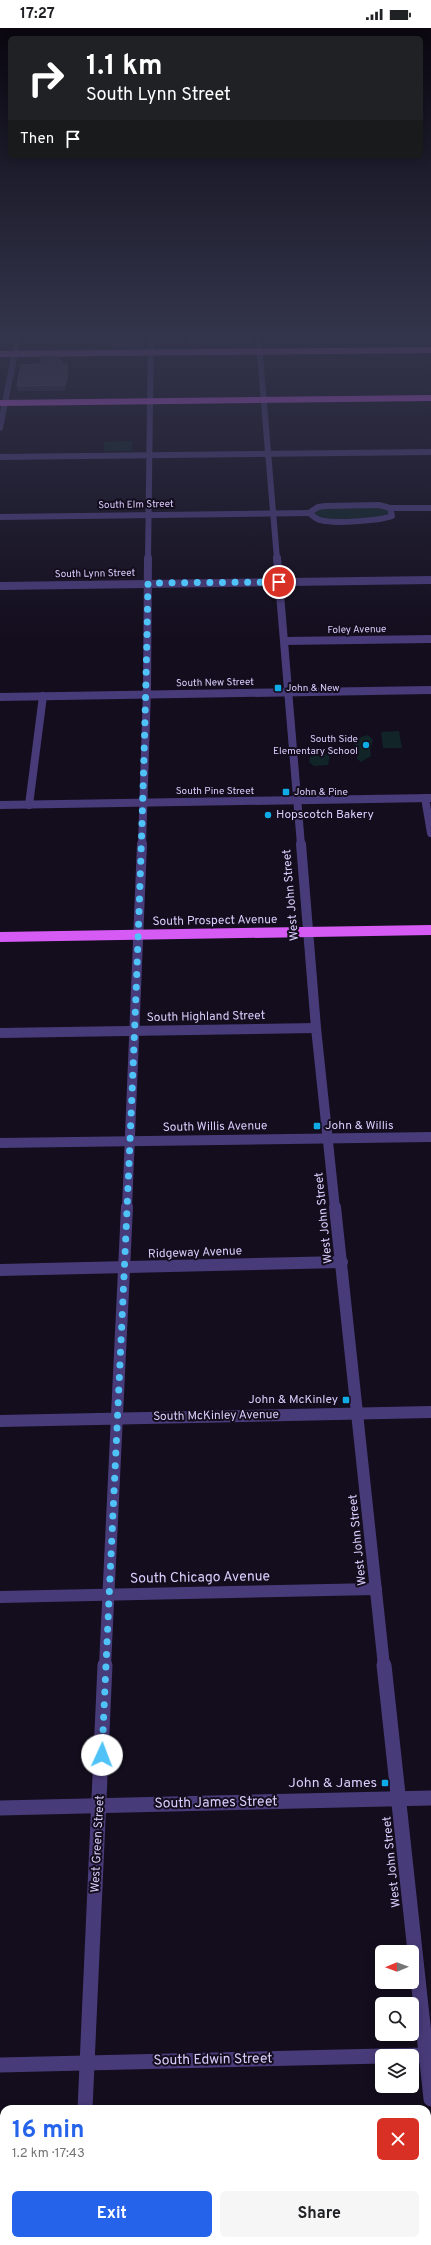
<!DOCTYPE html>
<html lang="en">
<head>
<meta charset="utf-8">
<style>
  :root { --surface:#fff; --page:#f6f6f6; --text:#202124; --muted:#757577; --accent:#2563eb }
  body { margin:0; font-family:Overpass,sans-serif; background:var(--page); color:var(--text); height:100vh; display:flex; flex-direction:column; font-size:15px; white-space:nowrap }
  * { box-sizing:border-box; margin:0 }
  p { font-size:13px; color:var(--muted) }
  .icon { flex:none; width:22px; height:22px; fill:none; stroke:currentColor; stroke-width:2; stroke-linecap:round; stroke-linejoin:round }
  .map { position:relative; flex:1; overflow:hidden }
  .details { position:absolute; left:0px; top:2077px; width:431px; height:140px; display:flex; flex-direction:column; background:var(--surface); border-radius:12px 12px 0 0; box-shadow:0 2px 10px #0003 }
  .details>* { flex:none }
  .banner { position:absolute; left:8px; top:8px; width:415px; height:122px; border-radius:6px; box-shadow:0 2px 10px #0003; background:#202124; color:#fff; overflow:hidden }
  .needle { width:26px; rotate:269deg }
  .fabs { position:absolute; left:375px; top:1917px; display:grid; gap:8px }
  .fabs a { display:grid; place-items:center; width:44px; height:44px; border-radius:6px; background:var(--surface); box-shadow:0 2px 10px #0003; font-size:20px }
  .pin { position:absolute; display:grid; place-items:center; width:34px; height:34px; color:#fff; margin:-17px; border:2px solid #fff; border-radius:50%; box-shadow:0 1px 4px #0007 }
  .me { position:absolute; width:44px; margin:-22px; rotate:2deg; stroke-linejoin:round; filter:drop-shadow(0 0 3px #0008) }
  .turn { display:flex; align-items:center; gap:14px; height:84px; padding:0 12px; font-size:18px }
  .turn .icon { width:52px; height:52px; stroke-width:2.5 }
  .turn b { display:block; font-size:28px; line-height:34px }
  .then { display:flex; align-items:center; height:38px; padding:0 12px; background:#0003; gap:8px; font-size:15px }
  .round { display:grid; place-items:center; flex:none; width:42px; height:42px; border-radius:6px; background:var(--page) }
  .summary { display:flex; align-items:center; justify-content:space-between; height:68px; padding:0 12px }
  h1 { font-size:24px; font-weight:700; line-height:30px; color:var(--accent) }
  .primary-button { display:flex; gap:8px; margin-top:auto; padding:8px 12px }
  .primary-button a { flex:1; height:46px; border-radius:6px; background:var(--accent); color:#fff; font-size:16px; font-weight:700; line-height:46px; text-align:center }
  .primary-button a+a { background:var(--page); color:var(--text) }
  .status { display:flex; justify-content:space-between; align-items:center; height:28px; padding:0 20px; background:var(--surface); direction:ltr }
  .status svg { height:11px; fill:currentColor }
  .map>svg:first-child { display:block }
</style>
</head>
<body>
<div class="status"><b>17:27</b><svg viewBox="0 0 49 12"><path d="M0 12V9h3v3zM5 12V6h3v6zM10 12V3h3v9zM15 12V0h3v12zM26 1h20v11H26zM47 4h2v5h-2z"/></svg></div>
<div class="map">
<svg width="431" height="2217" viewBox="0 0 431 2217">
  <rect width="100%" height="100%" fill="#130d1d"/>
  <g fill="#112427">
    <polygon points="132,413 132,423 104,423 104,414"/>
    <polygon points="375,478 388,481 390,485 379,491 320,491 314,486 319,480"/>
    <polygon points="399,703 402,720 383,720 381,704"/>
    <polygon points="368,707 373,712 370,722 371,728 361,734 357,731 355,715 361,709"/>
    <polygon points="326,726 330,727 328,737 314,738 309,734 310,729"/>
  </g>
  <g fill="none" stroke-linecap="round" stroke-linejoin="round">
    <g stroke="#483b79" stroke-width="6">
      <polyline points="258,304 277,531"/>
      <polyline points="0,400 19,304"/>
      <polyline points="0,429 431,424"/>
      <path d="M379 477 390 480 392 488C378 493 333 496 320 492 316 491 312 487 309 485L318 479 325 478Z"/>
      <polyline points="390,480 431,480"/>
      <polyline points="0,489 309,485"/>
      <polyline points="148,531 151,304"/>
    </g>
    <g stroke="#483b79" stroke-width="8">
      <polyline points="277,530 301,817"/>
      <polyline points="0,558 431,552"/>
      <polyline points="284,613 431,611"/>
      <polyline points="0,669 431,662"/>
      <polyline points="425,770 431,805"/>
      <polyline points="0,777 431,770"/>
      <polyline points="29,777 43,668"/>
      <polyline points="142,817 147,661 148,530"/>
    </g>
    <g stroke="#483b79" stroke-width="10">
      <polyline points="301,816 316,1000 335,1180"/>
      <polyline points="0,1005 316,1000"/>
      <polyline points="0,1115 431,1109"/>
      <polyline points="127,1180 142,816"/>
    </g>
    <g stroke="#483b79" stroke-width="12">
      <polyline points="335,1179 384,1638"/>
      <polyline points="0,1242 342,1234"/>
      <polyline points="0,1393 431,1384"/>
      <polyline points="0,1569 376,1561"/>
      <polyline points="105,1638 127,1179"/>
    </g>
    <g stroke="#483b79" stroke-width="15">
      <polyline points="384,1637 431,2071"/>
      <polyline points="0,1780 431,1770"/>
      <polyline points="0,2037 426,2027"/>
      <polyline points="85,2081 105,1637"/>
      <polyline points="78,2213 78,2217"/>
    </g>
    <g stroke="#d65bf5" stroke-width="6">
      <polyline points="0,326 431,322"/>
      <polyline points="0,375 431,370"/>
    </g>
    <polyline stroke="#d65bf5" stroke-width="10" points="0,909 431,902"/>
  </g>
  <g fill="#34274a">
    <polygon points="86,304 142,304 142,320 113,320 113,305 86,305"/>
    <rect x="189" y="304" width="33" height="12"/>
    <polygon points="242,304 252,312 252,317 242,317"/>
    <polygon points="293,304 325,304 325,308 294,308"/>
    <polygon points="59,332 62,332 63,336 67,336 68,354 66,355 65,363 18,363 17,358"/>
  </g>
  <polygon fill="#1f1530" points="66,349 66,355 65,363 65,357"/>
  <g fill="#45385d" stroke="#5d5076">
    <polygon points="113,304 142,304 142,318 112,318"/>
    <rect x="189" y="304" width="33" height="5"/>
    <rect x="242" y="304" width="10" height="8"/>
    <polygon points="41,328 59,328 58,332 62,332 62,336 67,336 67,349 66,349 65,357 17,358 21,337 42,336"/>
  </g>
  <linearGradient id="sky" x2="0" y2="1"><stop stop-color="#0a0710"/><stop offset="0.5" stop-color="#33354c"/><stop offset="1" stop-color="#33354c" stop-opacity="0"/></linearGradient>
  <rect width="431" height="614" fill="url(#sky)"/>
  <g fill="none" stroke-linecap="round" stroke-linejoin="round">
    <path stroke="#4fc3f7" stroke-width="7" stroke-dasharray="0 12.6" d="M102 1727C119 1337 141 946 148 555L279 554"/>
  </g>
  <g fill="#0eabe6" stroke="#130d1d" stroke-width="1.5">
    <rect x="274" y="656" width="8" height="8" rx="2"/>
    <circle cx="366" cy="717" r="4"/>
    <rect x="282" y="760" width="8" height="8" rx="2"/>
    <circle cx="268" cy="787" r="4"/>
    <rect x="313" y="1094" width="8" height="8" rx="2"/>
    <rect x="342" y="1368" width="8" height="8" rx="2"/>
    <rect x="381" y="1751" width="8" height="8" rx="2"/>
  </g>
  <g text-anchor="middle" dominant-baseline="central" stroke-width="4" stroke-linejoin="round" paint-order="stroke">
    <g font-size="10" fill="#dacdfc" stroke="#130d1d">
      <text transform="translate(136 477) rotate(-1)">South Elm Street</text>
      <text transform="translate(95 546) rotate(-1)">South Lynn Street</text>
      <text transform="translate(357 602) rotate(-1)">Foley Avenue</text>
      <text transform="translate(215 655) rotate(-1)">South New Street</text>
      <text x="215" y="763">South Pine Street</text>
    </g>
    <g font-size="10" fill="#dacdfc" stroke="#130d1d" text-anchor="start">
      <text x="286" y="660">John &amp; New</text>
      <text x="358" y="711" text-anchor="end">South Side<tspan x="358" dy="12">Elementary School</tspan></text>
      <text x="294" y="764">John &amp; Pine</text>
    </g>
    <g font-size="12" fill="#dacdfc" stroke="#130d1d" text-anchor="start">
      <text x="276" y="787">Hopscotch Bakery</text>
      <text x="325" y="1098">John &amp; Willis</text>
      <text x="338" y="1372" text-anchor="end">John &amp; McKinley</text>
    </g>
    <g font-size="12" fill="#dacdfc" stroke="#130d1d">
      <text transform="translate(291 867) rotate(-95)">West John Street</text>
      <text transform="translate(215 893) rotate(-1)">South Prospect Avenue</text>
      <text transform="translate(206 989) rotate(-1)">South Highland Street</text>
      <text transform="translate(215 1099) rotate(-1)">South Willis Avenue</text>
      <text transform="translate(324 1190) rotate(-96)">West John Street</text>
      <text transform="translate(195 1225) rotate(-2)">Ridgeway Avenue</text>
      <text transform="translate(216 1388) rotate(-1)">South McKinley Avenue</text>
      <text transform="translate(358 1512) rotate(-96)">West John Street</text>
      <text transform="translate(98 1816) rotate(-87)">West Green Street</text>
      <text transform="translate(392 1834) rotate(-96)">West John Street</text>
    </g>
    <g font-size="14" fill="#dacdfc" stroke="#130d1d">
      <text transform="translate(200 1550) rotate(-1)">South Chicago Avenue</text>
      <text transform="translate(216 1775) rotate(-1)">South James Street</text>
      <text transform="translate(213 2032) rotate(-1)">South Edwin Street</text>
    </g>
    <g font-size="14" fill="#dacdfc" stroke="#130d1d" text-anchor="end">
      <text x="377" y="1755">John &amp; James</text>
    </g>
  </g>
</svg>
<div class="fabs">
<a><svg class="needle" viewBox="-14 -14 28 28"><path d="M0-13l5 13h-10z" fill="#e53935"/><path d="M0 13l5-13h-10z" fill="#757577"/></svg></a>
<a><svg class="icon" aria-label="search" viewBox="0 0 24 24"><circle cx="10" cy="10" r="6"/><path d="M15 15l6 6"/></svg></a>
<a><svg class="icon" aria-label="layers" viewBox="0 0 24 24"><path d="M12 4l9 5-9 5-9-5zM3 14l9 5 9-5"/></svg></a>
</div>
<div class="pin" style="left:279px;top:554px;background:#d93025"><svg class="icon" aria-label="arrive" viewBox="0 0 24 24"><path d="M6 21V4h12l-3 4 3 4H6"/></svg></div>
<svg class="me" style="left:102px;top:1727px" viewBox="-20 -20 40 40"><circle r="19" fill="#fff"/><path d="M0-13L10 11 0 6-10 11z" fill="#4fc3f7"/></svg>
<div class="banner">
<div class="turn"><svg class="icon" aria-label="right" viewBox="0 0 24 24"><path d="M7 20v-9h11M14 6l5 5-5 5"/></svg><div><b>1.1 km</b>South Lynn Street</div></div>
<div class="then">Then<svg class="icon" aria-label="arrive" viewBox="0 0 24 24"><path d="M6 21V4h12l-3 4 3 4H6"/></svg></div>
</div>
<section class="details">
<div class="summary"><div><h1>16 min</h1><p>1.2 km · 17:43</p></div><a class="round" style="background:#d93025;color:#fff"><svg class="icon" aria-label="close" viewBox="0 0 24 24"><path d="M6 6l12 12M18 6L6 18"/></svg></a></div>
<div class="primary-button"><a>Exit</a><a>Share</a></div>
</section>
</div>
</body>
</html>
